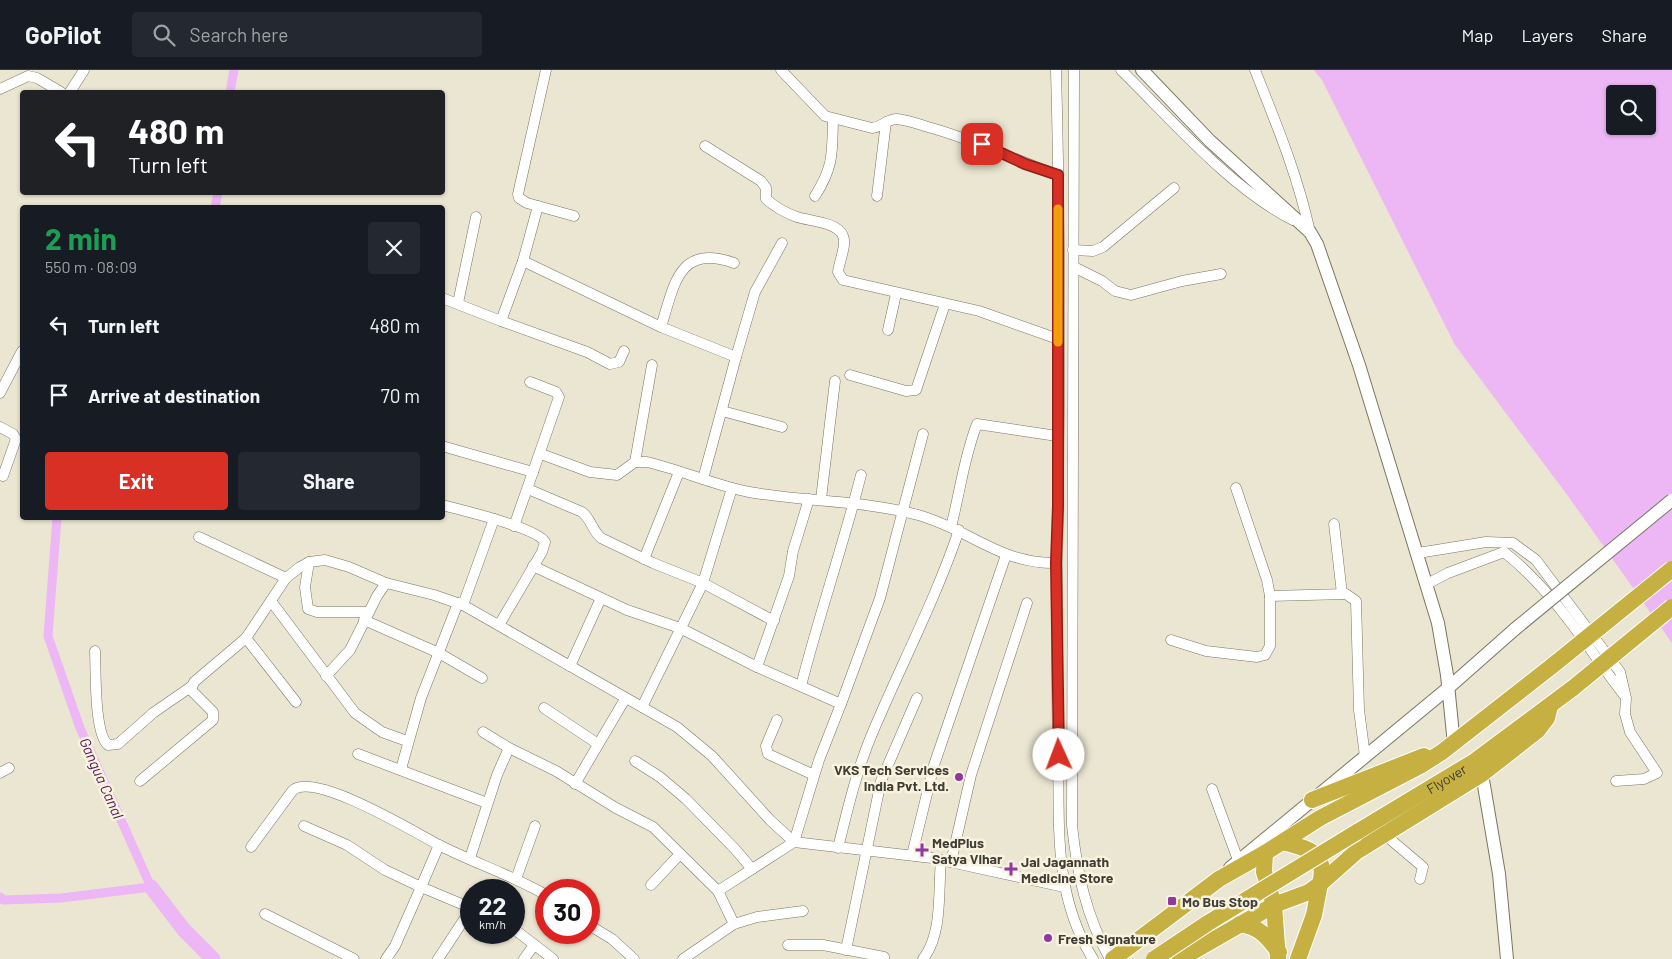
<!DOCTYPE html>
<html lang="en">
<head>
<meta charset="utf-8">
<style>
  :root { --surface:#171b24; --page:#242831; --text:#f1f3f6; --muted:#9ea1a6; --line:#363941; --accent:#d93025 }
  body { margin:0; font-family:Barlow,sans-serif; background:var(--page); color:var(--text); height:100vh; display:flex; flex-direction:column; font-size:19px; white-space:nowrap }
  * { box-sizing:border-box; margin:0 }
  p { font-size:16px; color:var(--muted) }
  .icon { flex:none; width:28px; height:28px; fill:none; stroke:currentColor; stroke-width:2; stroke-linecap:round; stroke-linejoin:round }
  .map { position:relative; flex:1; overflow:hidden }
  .details { position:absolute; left:20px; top:135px; width:425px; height:315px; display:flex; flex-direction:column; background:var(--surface); border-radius:5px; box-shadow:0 1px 4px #0004 }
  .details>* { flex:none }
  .top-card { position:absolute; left:20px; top:20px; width:425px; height:105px; border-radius:5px; box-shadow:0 1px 4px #0004; background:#202124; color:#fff; overflow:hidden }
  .buttons { position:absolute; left:1606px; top:15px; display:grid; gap:10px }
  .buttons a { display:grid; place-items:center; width:50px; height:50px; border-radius:5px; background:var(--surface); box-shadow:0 1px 4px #0004; font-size:25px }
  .speed { position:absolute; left:460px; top:809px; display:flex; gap:10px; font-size:25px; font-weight:700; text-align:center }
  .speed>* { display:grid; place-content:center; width:65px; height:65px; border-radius:50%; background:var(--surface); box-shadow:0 1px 4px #0004; line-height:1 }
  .speed small { font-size:12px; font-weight:400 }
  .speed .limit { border:8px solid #d22; background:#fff; color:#111 }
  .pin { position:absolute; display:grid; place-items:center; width:42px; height:42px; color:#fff; margin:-21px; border-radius:10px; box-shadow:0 2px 8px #0006 }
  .me { position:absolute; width:55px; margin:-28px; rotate:358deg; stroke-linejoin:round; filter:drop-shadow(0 0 4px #0008) }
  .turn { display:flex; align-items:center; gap:18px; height:105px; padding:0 25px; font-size:22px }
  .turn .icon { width:65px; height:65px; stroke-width:2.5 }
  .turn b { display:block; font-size:35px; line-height:42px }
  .round { display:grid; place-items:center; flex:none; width:52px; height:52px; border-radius:5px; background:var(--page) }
  .overview { display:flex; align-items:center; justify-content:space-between; height:85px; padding:0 25px }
  h1 { font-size:30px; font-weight:700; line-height:38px; color:#1e9e55 }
  .primary-button { display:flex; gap:10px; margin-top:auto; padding:10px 25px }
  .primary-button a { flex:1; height:58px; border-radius:5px; background:var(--accent); color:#fff; font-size:20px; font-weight:700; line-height:58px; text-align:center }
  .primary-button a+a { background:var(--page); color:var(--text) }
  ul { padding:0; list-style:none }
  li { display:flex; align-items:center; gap:15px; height:70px; padding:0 25px }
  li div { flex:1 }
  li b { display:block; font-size:19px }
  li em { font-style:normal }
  header { display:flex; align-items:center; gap:30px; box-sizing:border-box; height:70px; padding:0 25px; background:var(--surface); border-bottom:1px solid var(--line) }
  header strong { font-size:24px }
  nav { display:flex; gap:28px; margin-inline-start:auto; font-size:18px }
  .search { width:350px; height:45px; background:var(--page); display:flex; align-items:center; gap:12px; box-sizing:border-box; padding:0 18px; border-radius:5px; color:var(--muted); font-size:19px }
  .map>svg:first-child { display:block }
</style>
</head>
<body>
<header>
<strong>GoPilot</strong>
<div class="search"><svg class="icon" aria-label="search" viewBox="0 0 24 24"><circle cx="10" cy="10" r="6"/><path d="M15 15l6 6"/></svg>Search here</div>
<nav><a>Map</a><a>Layers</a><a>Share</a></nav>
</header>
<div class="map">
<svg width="1672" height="889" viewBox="0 0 1672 889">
  <rect width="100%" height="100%" fill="#eae6d1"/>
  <path fill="#edb6f5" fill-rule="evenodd" d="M1314 0H1672V573L1568 426 1455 275 1322 10ZM1615 24H1648V56H1615Z"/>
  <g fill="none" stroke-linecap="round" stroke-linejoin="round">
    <g stroke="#edb6f5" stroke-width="9">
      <polyline points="230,22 234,0"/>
      <polyline points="215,138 218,122"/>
      <polyline points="0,827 3,830 61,828 151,817 80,658 48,566 57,448"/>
    </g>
    <polyline stroke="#edb6f5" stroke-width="15" points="151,817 184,860 213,889"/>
    <g stroke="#7a7663" stroke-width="11">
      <g id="minor">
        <polyline points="546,0 518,124 519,128 527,133 574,146"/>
        <path d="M781 0 825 46 872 58C882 57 887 49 897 49 907 50 918 54 928 57 973 69 1014 90 1058 105"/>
        <path d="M1056 0C1060 145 1060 291 1058 436 1057 517 1056 598 1058 679 1060 753 1052 823 1093 889"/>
        <path d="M1074 0 1072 755C1077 803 1086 846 1110 889"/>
        <path d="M1121 0C1171 49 1231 119 1293 150"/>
        <path d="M1255 0C1277 56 1297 103 1310 162"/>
        <polyline points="0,19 28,6 37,8 61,22"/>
        <polyline points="70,22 84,0"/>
        <path d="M705 76 761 111 766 118V129C775 137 786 143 797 147 809 151 838 152 843 166 847 175 839 192 838 202L843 210 979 241 1058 269"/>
        <path d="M815 126C834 96 832 83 833 49"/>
        <polyline points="877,126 886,52"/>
        <polyline points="1073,180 1093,181 1103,177 1174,118"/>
        <polyline points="523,191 538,136"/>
        <polyline points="1074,197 1102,211 1115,221 1131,225 1182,211 1221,204"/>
        <polyline points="442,228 501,251 523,191 661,257 736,287 703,409"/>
        <polyline points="458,233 476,147"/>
        <polyline points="501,251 587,282 610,294 619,292 624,281"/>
        <path d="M661 257C674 216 678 173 734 193"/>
        <polyline points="888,260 896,224"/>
        <polyline points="736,287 755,222 782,173"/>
        <polyline points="850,305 906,321 916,320 945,234"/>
        <polyline points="0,323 22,281"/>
        <polyline points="722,341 782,357"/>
        <polyline points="0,357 13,364 16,369 3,406"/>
        <polyline points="442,376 533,402 559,327 556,322 530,312"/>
        <path d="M541 384 590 402 617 405 635 392H647C681 400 714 415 749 422 805 432 862 430 918 445 969 459 1000 494 1056 493"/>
        <polyline points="635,392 652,295"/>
        <polyline points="1236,418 1267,510 1270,526 1346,524 1356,531 1359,640 1365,686"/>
        <path d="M528 419 582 442C591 449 592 460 601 468L653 493 703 513 774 551"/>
        <polyline points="809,429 793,481 789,506 757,597 841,634 880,528 923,364"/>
        <polyline points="821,429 835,311"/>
        <path d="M442 435C462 440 537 458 545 472L542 482 499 555"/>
        <polyline points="1334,454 1342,524"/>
        <polyline points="514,456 533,402"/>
        <path d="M951 457C960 422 964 387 977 354L1057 366"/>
        <polyline points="199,467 286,508"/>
        <polyline points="1418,483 1486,472 1513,473 1536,490 1620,602 1626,628 1625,644 1630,662 1657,703 1644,709 1616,711"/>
        <polyline points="644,489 679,402"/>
        <polyline points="309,492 305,517 308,539 317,542 369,542"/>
        <polyline points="533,496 627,540 680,558 757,597"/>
        <path d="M1427 514 1448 503 1504 482C1554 521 1586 576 1624 625"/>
        <polyline points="271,531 355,643 382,662 407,671"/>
        <polyline points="463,535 494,449"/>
        <polyline points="364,550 439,583 482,608"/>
        <polyline points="246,568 296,632"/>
        <polyline points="1171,570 1206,581 1257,587 1265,585 1270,576 1270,526"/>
        <path d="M95 581C96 601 94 663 108 675L118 674 153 643 192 616"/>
        <polyline points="570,596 601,528"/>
        <polyline points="326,606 350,580 377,526 386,513"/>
        <path d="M801 616C819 545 843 476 861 405"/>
        <polyline points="642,637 703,513 732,418"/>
        <polyline points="544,638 598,674"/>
        <polyline points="777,650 766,676 768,684 814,705"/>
        <polyline points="483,662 509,678 556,701 616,738 653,757 718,821 734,854"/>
        <polyline points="358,684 487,733"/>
        <polyline points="635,691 660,707 686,729 735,779 752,799"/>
        <polyline points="401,699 421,628 458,533"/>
        <polyline points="0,703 9,698"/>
        <polyline points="140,711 213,650 213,642 191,620 194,612 246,568 286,508 300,497 309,492 325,490 349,497 386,513 434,525 463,535 677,657 712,686 770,750 794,772 932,788 1064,817"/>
        <polyline points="575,714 625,629"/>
        <polyline points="1212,719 1238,790"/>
        <polyline points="304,756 347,775 385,800 421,817 395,876 386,889"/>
        <polyline points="1384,764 1423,797 1420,809"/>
        <polyline points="439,775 421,817 471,838"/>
        <path d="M251 777 293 720C316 702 414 762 439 775 474 793 512 805 546 825"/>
        <path d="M838 778C848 737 858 695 875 657 903 591 936 528 959 460"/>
        <polyline points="912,785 934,695 1006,485"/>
        <polyline points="470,788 497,705 509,678"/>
        <polyline points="951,792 971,705 1027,533"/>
        <polyline points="516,809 535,756"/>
        <polyline points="651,815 680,784"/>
        <polyline points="718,821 794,772 819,690 841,634"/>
        <polyline points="265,844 354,889"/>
        <polyline points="589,855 612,869 634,889"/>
        <polyline points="514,859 553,889"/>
        <polyline points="788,875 823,875 884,887"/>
        <polyline points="846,880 881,711 917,628"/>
        <polyline points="438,889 471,839"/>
        <polyline points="524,889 534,875"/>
        <polyline points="683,889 734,854 757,847 803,841"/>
        <path d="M923 889C943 864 938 821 941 790"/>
      </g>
    </g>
    <g stroke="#7a7663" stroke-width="14">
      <g id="tertiary">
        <polyline points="1142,0 1210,71 1310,162 1317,174 1359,295 1438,553 1447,605 1454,674"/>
        <polyline points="1482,704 1499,804 1507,889"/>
        <polyline points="1230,798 1447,619 1515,559"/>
      </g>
    </g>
    <g stroke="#fff" stroke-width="18">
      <g id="trunk">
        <polyline points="1312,730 1424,686"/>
        <path id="s1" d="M1357 762 1475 691 1573 618"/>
        <path d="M1265 783 1264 802 1274 835 1309 822 1320 814C1328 781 1308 779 1283 772"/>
        <path d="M1240 854C1260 857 1267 867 1279 882"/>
        <polyline points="1113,889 1219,809 1265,783 1320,748 1420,696 1442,682 1552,596"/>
        <polyline points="1180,889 1274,835 1278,889"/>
        <polyline points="1298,889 1314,845 1320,814 1356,782 1482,704 1537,661 1547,648 1550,636"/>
      </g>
    </g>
    <use href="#minor" stroke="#fff" stroke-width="10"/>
    <use href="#tertiary" stroke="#fff" stroke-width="12"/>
    <use href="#trunk" stroke="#c6b042" stroke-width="16"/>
    <g stroke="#7a7663" stroke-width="14" stroke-linecap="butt">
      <polyline id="tertiary-bridge" points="1515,559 1672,430"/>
    </g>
    <g stroke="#fff" stroke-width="18" stroke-linecap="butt">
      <g id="trunk-bridge">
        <polyline points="1552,596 1672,499"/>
        <polyline points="1573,618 1672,537"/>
        <polyline points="1154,889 1208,853 1357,762"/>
      </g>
    </g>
    <use href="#tertiary-bridge" stroke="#fff" stroke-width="12"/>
    <use href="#trunk-bridge" stroke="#c6b042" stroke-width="16"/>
  </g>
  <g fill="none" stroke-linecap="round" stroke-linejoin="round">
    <g stroke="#8d1f18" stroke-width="12">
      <polyline id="route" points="982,74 1025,94 1058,105 1058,436 1056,493 1059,685"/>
    </g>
    <use href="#route" stroke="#d93025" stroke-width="9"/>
    <polyline stroke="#f59e0b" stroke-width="9" points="1058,272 1058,139"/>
  </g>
  <g fill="#9236a0" stroke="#f8f3de" stroke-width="2">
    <circle cx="959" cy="707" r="5"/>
    <path d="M919.5 772.5h5v5h5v5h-5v5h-5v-5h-5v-5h5z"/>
    <path d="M1008.5 791.5h5v5h5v5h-5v5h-5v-5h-5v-5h5z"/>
    <rect x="1167" y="826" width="10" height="10" rx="2.5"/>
    <circle cx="1048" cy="868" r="5"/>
  </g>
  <g text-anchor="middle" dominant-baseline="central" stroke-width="5" stroke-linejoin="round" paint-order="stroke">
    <g font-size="14" font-weight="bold" fill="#3f3d35" stroke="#f8f3de" text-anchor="start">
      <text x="949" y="699" text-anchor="end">VKS Tech Services<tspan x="949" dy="16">India Pvt. Ltd.</tspan></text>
      <text x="932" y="772">MedPlus<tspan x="932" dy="16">Satya Vihar</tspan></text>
      <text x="1021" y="791">Jai Jagannath<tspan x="1021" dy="16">Medicine Store</tspan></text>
      <text x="1182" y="831">Mo Bus Stop</text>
      <text x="1058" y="868">Fresh Signature</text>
    </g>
    <g font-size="14" fill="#3f3d35" stroke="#f8f3de">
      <text stroke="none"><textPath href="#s1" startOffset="104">Flyover</textPath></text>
    </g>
    <g font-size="15" font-style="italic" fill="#510f5a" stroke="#f8f3de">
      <text transform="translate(102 708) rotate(66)">Gangua Canal</text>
    </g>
  </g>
</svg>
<div class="buttons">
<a><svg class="icon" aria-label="search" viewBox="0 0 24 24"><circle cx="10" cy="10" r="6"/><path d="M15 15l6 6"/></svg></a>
</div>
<div class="speed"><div>22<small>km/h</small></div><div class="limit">30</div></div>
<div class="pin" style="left:982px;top:74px;background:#d93025"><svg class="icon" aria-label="arrive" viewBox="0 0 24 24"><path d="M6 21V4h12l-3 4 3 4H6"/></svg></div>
<svg class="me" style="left:1059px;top:685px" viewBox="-20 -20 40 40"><circle r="19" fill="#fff"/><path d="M0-13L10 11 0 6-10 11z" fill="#d93025"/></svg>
<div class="top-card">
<div class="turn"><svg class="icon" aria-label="left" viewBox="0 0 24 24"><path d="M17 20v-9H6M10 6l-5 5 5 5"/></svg><div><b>480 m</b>Turn left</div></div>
</div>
<section class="details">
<div class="overview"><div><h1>2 min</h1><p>550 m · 08:09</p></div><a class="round"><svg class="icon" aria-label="close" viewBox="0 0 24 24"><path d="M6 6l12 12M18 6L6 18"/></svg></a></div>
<ul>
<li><svg class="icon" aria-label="left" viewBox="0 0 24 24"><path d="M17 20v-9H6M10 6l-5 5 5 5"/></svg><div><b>Turn left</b></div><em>480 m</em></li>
<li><svg class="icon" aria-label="arrive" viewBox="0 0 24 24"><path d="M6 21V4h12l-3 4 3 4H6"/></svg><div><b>Arrive at destination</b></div><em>70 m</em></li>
</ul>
<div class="primary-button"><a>Exit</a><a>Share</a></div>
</section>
</div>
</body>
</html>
